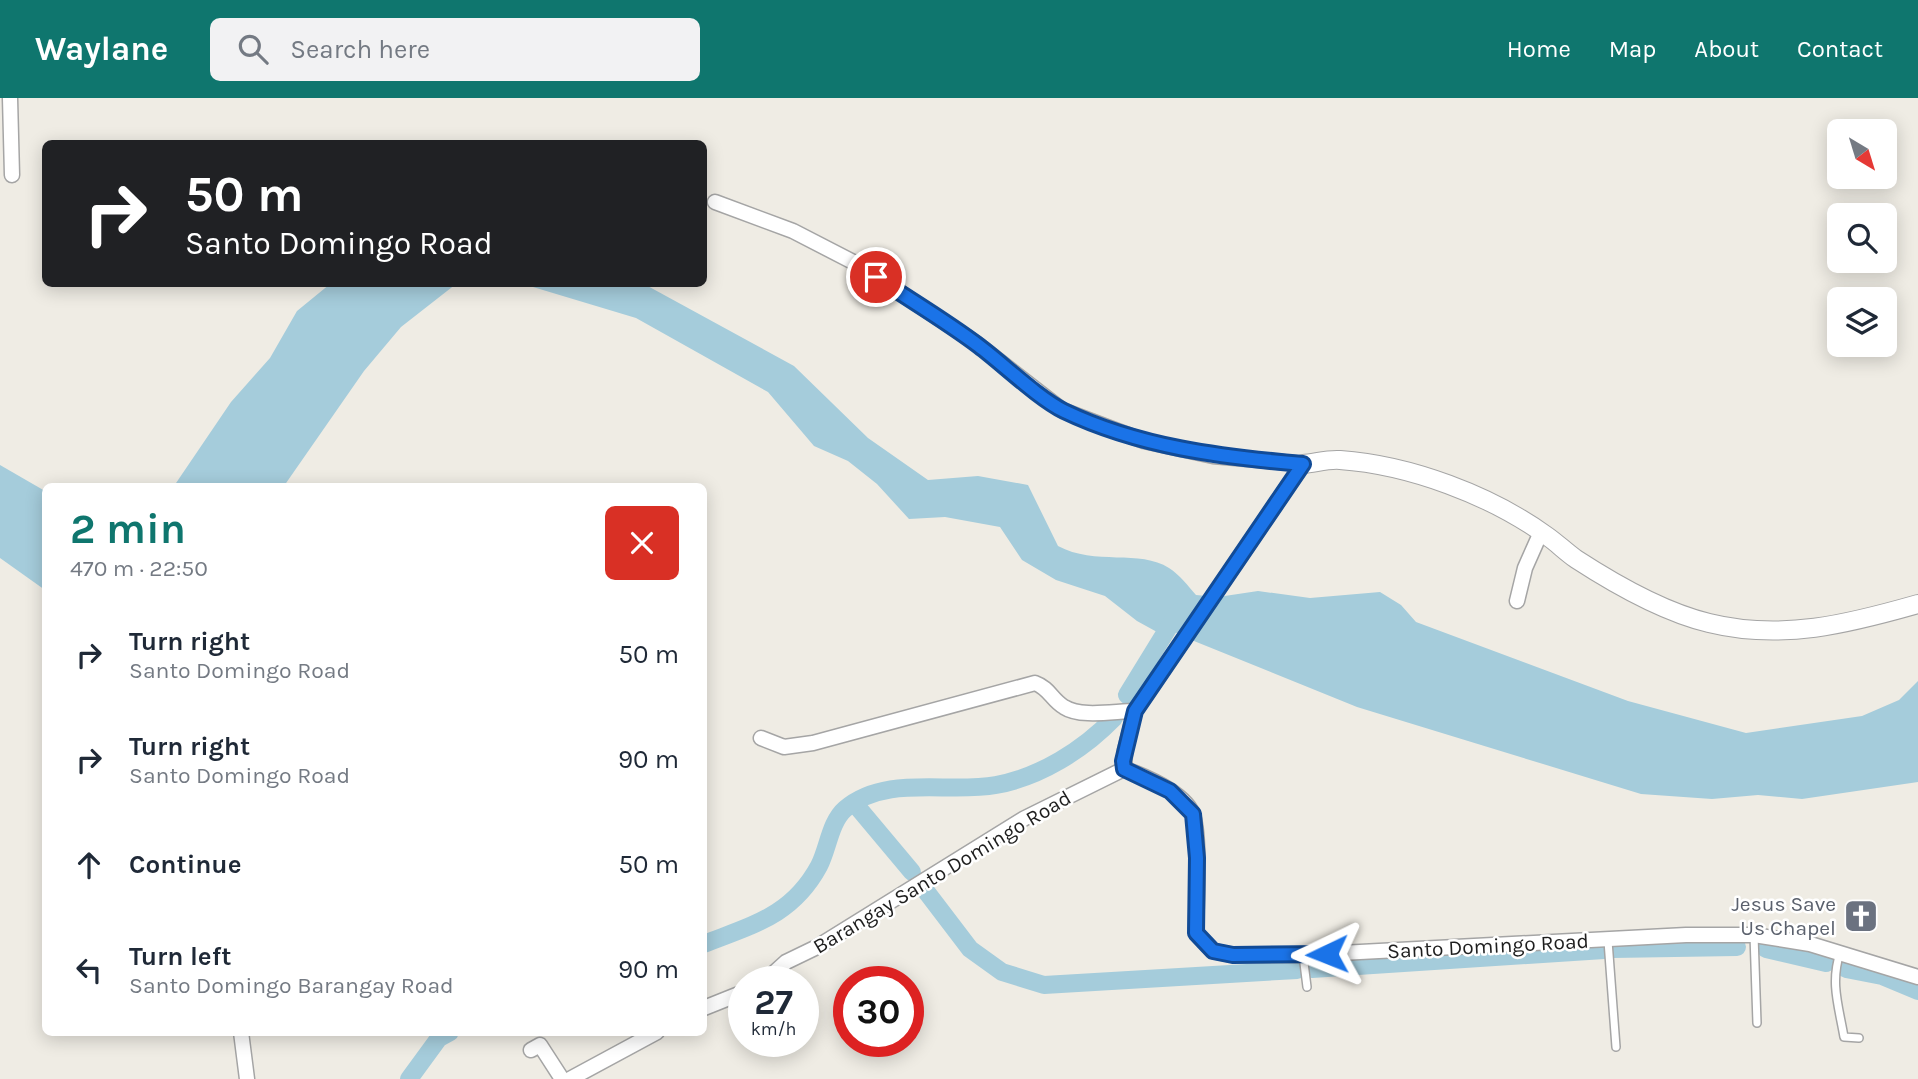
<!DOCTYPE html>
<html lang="en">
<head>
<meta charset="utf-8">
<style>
  :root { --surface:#fff; --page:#f2f2f3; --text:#1f2937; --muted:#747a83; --accent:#0f766e }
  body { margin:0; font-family:Karla,sans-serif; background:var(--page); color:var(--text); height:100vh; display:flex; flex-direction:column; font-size:26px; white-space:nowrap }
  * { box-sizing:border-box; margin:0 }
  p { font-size:23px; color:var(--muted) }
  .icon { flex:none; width:38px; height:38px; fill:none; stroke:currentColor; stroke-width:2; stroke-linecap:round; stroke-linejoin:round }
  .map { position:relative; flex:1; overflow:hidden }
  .drawer { position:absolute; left:42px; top:385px; width:665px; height:553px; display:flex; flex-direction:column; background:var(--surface); border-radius:10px; box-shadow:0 4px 18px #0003 }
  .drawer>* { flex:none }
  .top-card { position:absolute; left:42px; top:42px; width:665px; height:147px; border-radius:10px; box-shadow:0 4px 18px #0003; background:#202124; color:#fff; overflow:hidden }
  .needle { width:46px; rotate:142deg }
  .buttons { position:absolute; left:1827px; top:21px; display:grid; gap:14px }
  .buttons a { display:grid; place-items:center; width:70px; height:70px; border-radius:10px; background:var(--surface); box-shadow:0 4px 18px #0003; font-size:35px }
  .speed { position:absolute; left:728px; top:868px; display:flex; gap:14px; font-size:35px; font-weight:700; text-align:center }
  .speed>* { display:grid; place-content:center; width:91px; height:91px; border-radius:50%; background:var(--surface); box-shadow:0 4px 18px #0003; line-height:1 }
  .speed small { font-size:18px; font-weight:400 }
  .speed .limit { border:10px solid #d22; background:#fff; color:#111 }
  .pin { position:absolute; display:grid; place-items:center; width:60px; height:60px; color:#fff; margin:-30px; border:4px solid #fff; border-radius:50%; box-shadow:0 2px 7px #0007 }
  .me { position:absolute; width:77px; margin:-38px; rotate:268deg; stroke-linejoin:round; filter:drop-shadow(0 0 5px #0008) }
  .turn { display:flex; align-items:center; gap:24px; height:147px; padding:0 28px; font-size:32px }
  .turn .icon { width:91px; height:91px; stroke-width:2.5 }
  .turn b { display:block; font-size:49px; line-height:60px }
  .round { display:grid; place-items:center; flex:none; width:74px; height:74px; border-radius:10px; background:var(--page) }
  .summary { display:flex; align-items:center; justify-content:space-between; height:119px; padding:0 28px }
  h1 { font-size:42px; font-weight:700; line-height:52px; color:var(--accent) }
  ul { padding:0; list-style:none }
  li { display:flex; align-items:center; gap:21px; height:105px; padding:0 28px }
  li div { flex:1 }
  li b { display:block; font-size:26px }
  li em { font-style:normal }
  header { display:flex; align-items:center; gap:42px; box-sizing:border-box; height:98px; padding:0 35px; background:var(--accent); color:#fff }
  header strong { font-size:33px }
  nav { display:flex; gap:38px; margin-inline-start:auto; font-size:24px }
  .search { width:490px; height:63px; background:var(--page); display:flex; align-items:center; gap:18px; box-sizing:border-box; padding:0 24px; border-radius:10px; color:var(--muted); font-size:26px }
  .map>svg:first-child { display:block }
</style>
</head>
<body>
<header>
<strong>Waylane</strong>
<div class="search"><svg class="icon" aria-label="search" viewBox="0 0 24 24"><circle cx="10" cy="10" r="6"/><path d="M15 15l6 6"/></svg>Search here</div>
<nav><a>Home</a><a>Map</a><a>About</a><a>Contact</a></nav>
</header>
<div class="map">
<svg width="1918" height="981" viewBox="0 0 1918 981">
  <rect width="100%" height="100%" fill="#efece4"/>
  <g fill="#a5ccdb">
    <polygon points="330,186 456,186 401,229 364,273 284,388 174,388 231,304 270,260 297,213"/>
    <path d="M523 186H644L794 268 868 340 928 382 978 378 1028 387 1058 448C1095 468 1140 451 1169 470 1180 477 1188 488 1196 497L1218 499 1258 493 1310 500 1380 494 1401 507 1416 524 1628 603 1746 635 1862 618 1899 602 1918 583V684L1802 701 1758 697 1712 701 1641 696 1357 609 1194 543 1180 535 1157 534 1137 523 1105 498 1056 482 1022 462 1000 429 945 419 909 421 877 386 848 363 814 348 768 294 636 220Z"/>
    <polygon points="0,367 45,393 45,492 0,460"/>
  </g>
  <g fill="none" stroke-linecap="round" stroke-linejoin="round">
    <g stroke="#a5ccdb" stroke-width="18">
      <polyline points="1127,597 1178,514"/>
      <polyline points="855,706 912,774"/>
      <polyline points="922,788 970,851 1002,874 1044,887 1297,872"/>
      <path d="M704 846C752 827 792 818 819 768 828 751 830 724 845 711 886 676 948 696 996 687 1040 679 1083 652 1114 620"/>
      <polyline points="1612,851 1737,849"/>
      <polyline points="1766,851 1826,865"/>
      <polyline points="1312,871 1604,852"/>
      <polyline points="1846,871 1882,878 1918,893"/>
      <polyline points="409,981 439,940 450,934"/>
    </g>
    <g stroke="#a5a5a5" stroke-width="10">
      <g id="service">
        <polyline points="1754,837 1757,925"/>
        <polyline points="1608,843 1616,949"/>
        <path d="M1840 855C1830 885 1839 909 1844 939L1859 940"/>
        <polyline points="1303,857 1307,889"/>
      </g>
    </g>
    <g stroke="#a5a5a5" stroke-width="17">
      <g id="minor">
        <polyline points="10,0 12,77"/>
        <polyline points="715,104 793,133 857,166 976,245 1062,312 1144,343 1213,358 1303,366"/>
        <polyline points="1517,503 1525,470 1541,434"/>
        <path d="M761 640 784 649 813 645 1035 585C1049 590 1052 602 1064 609 1081 620 1115 613 1135 613"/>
        <path d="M1124 671C1143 677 1184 695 1192 715 1201 735 1196 809 1196 835L1213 853 1233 857H1303L1686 837H1754L1810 846 1918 879"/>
        <polyline points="1124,671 1125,652 1135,613 1303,366"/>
        <polyline points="764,884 786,864 817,849 1025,720 1124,671"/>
        <polyline points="704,910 744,894"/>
        <polyline points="241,934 247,981"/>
        <polyline points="531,952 540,947 562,981"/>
        <polyline points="570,981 657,934"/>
      </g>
    </g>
    <g stroke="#a5a5a5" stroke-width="20">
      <path id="tertiary" d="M1303 366C1315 365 1328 361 1340 362 1410 367 1490 397 1547 438 1557 445 1566 454 1576 461 1616 487 1663 514 1709 525 1782 543 1848 526 1918 506"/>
    </g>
    <use href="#service" stroke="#fff" stroke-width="7"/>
    <use href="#minor" stroke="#fff" stroke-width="14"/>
    <use href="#tertiary" stroke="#fff" stroke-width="18"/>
  </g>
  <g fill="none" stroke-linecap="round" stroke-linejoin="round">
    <g stroke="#114b97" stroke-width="18">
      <path id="route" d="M876 179C910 202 946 223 979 248 1003 266 1038 300 1064 313 1139 349 1221 359 1303 366L1135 613 1123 663 1124 671 1170 693 1193 716 1197 760 1196 835 1213 853 1233 857 1327 856"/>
    </g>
    <use href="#route" stroke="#1a73e8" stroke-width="12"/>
  </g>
  <defs>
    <g id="church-square" transform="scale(1.75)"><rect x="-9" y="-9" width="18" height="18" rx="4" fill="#6b7280" stroke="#fff"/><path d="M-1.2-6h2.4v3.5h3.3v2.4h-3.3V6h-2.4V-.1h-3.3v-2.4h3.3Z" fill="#fff"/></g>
  </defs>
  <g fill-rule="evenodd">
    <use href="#church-square" x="1861" y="818"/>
  </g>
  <g text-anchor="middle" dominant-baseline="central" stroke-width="5" stroke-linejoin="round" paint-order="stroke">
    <g font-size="21" fill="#1e1e1e" stroke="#fff">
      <text transform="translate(942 774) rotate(-31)">Barangay Santo Domingo Road</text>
      <text transform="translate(1488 848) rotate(-3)">Santo Domingo Road</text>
    </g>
    <g font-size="21" fill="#5b616d" stroke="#fff" text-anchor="end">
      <text x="1836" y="806">Jesus Save<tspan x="1836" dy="24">Us Chapel</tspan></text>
    </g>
  </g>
</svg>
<div class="buttons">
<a><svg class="needle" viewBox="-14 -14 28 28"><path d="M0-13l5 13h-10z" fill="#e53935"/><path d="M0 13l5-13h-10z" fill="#747a83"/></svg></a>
<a><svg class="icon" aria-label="search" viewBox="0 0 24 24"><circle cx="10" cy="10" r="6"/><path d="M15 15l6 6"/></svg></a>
<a><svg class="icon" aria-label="layers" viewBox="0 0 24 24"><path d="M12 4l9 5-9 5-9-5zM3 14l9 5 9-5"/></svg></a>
</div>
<div class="speed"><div>27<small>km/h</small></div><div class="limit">30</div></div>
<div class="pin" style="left:876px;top:179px;background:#d93025"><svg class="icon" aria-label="arrive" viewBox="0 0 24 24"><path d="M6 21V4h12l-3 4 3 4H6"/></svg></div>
<svg class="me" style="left:1327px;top:856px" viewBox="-20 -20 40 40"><path d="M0-17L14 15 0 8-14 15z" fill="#1a73e8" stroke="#fff" stroke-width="4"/></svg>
<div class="top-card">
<div class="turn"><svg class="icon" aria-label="right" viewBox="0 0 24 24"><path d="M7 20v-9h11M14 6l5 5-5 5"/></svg><div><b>50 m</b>Santo Domingo Road</div></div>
</div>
<section class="drawer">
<div class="summary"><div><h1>2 min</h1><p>470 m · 22:50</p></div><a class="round" style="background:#d93025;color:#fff"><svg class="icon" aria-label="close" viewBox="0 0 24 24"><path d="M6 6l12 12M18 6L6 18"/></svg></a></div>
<ul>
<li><svg class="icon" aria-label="right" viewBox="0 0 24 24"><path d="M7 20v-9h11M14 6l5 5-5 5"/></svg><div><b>Turn right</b><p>Santo Domingo Road</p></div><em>50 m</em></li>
<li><svg class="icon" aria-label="right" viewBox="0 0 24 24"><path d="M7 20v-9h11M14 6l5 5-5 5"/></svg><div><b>Turn right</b><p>Santo Domingo Road</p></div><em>90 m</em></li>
<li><svg class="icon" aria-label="ahead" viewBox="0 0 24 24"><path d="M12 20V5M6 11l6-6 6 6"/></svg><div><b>Continue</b></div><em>50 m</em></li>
<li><svg class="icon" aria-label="left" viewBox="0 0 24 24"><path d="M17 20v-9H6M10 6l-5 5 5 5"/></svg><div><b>Turn left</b><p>Santo Domingo Barangay Road</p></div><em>90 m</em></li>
</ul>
</section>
</div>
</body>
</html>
